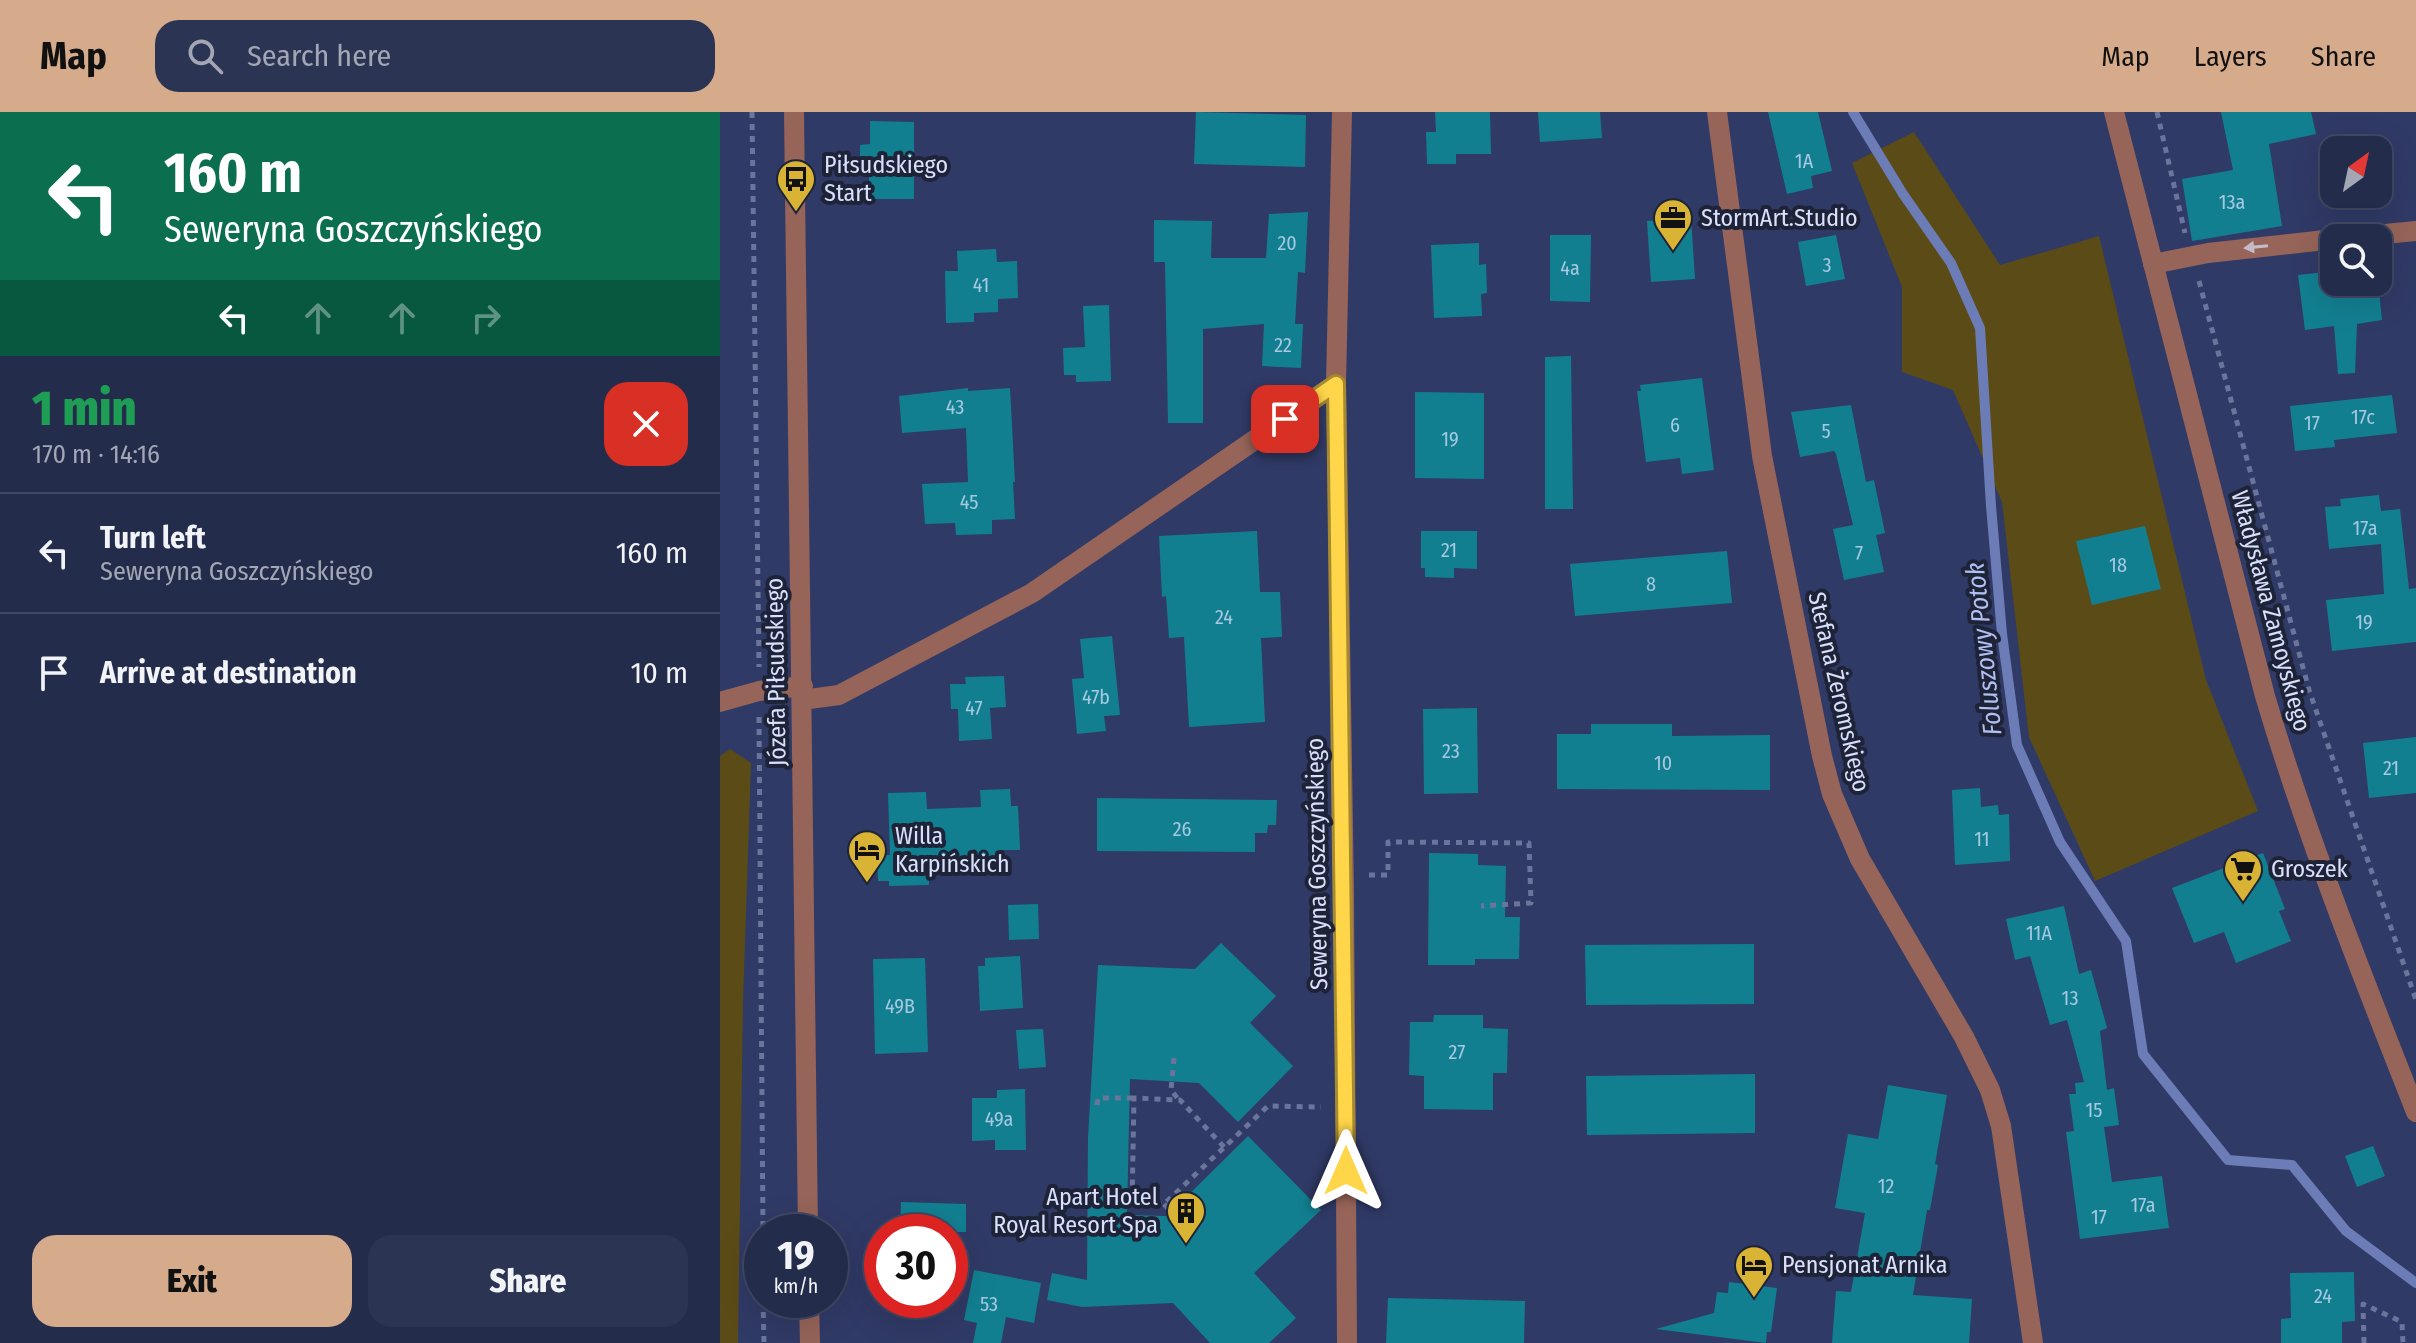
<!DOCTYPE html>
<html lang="en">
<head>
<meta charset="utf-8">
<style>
  :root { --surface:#242c4c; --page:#2c3453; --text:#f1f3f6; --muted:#a3a7b5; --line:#414864; --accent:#d6ab8b }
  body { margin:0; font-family:"Fira Sans Condensed",sans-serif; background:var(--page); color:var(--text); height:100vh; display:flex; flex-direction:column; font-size:30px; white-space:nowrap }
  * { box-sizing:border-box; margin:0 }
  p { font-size:26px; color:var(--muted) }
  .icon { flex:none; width:44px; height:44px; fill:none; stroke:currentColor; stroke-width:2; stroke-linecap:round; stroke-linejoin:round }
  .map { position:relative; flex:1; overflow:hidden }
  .drawer { display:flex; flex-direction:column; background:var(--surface); width:720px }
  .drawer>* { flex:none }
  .top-card { background:#0b6e4f; color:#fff; overflow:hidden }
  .needle { width:52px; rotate:33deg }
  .controls { position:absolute; left:1600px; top:24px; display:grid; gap:16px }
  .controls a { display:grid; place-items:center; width:72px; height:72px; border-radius:16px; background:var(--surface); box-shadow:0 8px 32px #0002,0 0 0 2px var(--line); font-size:40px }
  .speed { position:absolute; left:24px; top:1102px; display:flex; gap:16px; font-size:40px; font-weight:700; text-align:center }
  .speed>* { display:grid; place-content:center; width:104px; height:104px; border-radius:50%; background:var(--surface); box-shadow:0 8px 32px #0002,0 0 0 2px var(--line); line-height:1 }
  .speed small { font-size:20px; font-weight:400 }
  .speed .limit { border:12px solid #d22; background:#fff; color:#111 }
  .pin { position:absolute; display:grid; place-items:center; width:68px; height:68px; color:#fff; margin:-34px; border-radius:16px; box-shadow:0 4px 12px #0006 }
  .me { position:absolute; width:88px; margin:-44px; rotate:0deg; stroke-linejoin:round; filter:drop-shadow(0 0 6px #0008) }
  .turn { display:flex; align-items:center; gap:28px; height:168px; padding:0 32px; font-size:36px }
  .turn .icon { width:104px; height:104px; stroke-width:2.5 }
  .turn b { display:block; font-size:56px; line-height:68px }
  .lanes { display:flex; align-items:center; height:76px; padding:0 32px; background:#0003; justify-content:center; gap:40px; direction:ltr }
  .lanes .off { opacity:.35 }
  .round { display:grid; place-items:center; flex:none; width:84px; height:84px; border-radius:24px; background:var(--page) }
  .summary { display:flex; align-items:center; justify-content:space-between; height:136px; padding:0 32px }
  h1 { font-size:48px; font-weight:800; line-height:60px; color:#1e9e55 }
  .primary-button { display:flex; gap:16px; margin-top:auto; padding:16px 32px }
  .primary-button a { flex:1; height:92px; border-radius:24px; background:var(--accent); color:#111; font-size:32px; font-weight:800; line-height:92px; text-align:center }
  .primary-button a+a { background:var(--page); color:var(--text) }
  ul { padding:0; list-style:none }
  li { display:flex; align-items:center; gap:24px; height:120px; padding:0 32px; border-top:2px solid var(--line) }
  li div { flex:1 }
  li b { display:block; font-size:30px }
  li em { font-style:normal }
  header { display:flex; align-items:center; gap:48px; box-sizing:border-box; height:112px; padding:0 40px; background:var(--accent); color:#111 }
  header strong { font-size:38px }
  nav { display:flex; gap:44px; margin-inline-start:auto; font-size:28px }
  .search { width:560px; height:72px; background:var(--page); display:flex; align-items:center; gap:20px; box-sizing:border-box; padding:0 28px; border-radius:24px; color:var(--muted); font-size:30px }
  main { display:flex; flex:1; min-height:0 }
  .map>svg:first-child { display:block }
</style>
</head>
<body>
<header>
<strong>Map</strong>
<div class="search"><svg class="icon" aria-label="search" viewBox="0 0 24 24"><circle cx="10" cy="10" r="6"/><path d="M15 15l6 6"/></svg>Search here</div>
<nav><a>Map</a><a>Layers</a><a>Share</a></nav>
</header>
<main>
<section class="drawer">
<div class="top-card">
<div class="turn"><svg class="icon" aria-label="left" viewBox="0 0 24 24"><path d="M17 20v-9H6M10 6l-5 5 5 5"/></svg><div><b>160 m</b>Seweryna Goszczyńskiego</div></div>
<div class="lanes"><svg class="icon" aria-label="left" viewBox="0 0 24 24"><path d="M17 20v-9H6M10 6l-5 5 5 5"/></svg><svg class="icon off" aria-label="ahead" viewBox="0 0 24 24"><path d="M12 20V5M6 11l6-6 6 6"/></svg><svg class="icon off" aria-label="ahead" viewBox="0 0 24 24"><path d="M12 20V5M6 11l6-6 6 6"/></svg><svg class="icon off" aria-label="right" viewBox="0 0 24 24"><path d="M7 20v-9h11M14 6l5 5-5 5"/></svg></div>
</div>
<div class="summary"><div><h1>1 min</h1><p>170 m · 14:16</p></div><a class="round" style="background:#d93025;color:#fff"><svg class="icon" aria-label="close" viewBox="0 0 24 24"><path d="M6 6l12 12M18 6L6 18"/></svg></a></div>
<ul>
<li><svg class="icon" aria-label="left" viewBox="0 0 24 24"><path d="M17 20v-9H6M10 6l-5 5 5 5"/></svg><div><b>Turn left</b><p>Seweryna Goszczyńskiego</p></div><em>160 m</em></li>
<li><svg class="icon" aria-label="arrive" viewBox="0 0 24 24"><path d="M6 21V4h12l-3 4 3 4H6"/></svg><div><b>Arrive at destination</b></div><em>10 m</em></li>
</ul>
<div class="primary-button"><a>Exit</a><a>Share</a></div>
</section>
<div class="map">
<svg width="1696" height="1231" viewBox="0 0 1696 1231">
  <rect width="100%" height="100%" fill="#303a66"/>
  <g fill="#5b4b17">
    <polygon points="1194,20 1280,153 1379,124 1486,568 1538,699 1375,769 1309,625 1282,390 1233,278 1182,260 1182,175 1132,51"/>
    <polygon points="10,637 31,651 23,890 18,1231 0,1231 0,644"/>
  </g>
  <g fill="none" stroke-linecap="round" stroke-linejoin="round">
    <polyline stroke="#6c7cb6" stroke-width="10" points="1133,0 1183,82 1231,151 1260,216 1271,394 1282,522 1297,633 1340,730 1406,829 1423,942 1508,1048 1572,1053 1626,1119 1696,1171"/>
  </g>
  <g fill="#127f91">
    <polygon points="476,0 586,3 585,55 474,52"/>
    <polygon points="715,0 770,0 771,42 736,42 736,52 707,52 706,20 716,20"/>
    <polygon points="818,0 880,0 882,26 820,30"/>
    <polygon points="1048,0 1098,0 1112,59 1091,64 1093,76 1067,82"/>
    <polygon points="1501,0 1591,0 1596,22 1549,32 1562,114 1472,129 1462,67 1513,58"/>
    <polygon points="150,9 194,10 194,87 149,87 149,62 140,61 140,33 150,32"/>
    <polygon points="588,100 585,161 578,160 575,212 583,212 581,256 542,254 544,212 483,217 483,311 448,311 445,150 434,150 434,108 492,109 491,146 546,146 549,102"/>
    <polygon points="971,106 975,167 931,170 927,109"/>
    <polygon points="830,123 871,123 870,190 830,189"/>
    <polygon points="1116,123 1125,167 1086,174 1078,130"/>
    <polygon points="759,131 759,153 766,152 767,181 761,182 762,204 714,206 711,133"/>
    <polygon points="276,137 277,150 297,149 298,186 278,187 278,200 254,201 254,210 226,211 225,159 238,159 237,139"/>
    <polygon points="1614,159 1614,170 1658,170 1662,208 1637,212 1635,261 1618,262 1614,214 1585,218 1578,163"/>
    <polygon points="389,193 391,269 356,270 356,263 344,263 343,236 365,235 363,194"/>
    <polygon points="851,244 853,397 825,397 825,245"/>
    <polygon points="982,266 994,358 962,362 960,346 926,350 917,279 921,279 920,273"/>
    <polygon points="248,276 248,279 290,276 295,370 293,370 295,407 272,408 272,422 236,423 235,411 205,412 202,372 248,370 246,316 182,321 179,284"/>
    <polygon points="695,280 764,281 764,367 695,366"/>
    <polygon points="1672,283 1677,321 1614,328 1615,335 1575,339 1570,294"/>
    <polygon points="1131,293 1146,370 1154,368 1165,421 1156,423 1164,460 1124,468 1113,417 1133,413 1116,342 1114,339 1080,345 1071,300"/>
    <polygon points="1659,383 1661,399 1680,397 1689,477 1696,476 1696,530 1612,539 1606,488 1664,482 1661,432 1609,437 1605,395 1621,394 1620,387"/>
    <polygon points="1425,414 1441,477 1372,493 1356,429"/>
    <polygon points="537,419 540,480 560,480 562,525 541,526 545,610 469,615 464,525 449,526 446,484 442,485 439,424"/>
    <polygon points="701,419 757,419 757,457 734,456 734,466 705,465 705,456 701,456"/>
    <polygon points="1007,439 1012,491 855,504 850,452"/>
    <polygon points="392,524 400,603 384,604 386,619 357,622 352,567 364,566 360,527"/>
    <polygon points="284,564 286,595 270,596 272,627 239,629 238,597 231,597 230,572 246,572 245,565"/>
    <polygon points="757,596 758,681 704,682 703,597"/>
    <polygon points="871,612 952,612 952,624 1050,623 1050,678 837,677 837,622 871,622"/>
    <polygon points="1696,625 1696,681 1649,686 1643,631"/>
    <polygon points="1260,676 1261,695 1278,693 1279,703 1289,702 1290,749 1235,753 1232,678"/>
    <polygon points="290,677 291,694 298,694 300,738 282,738 283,757 213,760 213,768 209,768 209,773 169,774 169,769 158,769 157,743 170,743 168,681 206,680 207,697 261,695 260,678"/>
    <polygon points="377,686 557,688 556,713 548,713 547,721 535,721 535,740 377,739"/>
    <polygon points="709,741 758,742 758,753 786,754 785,805 800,805 799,847 755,847 755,853 708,853"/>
    <polygon points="1543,741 1565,797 1559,799 1571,829 1516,851 1504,820 1474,831 1452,776"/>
    <polygon points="318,792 319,827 289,828 288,793"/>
    <polygon points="1344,794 1359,862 1371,858 1387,916 1380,919 1387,978 1394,976 1399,1013 1384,1015 1392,1070 1442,1064 1449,1116 1360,1127 1346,1020 1354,1019 1349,982 1356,982 1355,971 1364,970 1347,908 1330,913 1310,844 1295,848 1286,807"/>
    <polygon points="501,831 556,884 530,911 573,954 518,1010 479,971 410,967 407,1103 447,1104 528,1024 601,1098 534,1161 576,1206 549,1231 490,1231 453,1191 362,1195 327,1188 332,1161 367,1168 368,1026 378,853 475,857"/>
    <polygon points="1034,832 1034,892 866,893 865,833"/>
    <polygon points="300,844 303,896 260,899 258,854 265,854 265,846"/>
    <polygon points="205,846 208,940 155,942 153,847"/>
    <polygon points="714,903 763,903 763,916 788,917 787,961 773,961 773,998 704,997 704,964 689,963 690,910 713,910"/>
    <polygon points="323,917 326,955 299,957 296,918"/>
    <polygon points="1035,962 1035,1021 867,1023 866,964"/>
    <polygon points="1168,973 1227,983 1215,1052 1218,1053 1210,1098 1207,1098 1193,1183 1252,1187 1249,1231 1112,1231 1116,1179 1131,1180 1145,1101 1115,1096 1128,1022 1158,1027"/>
    <polygon points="305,977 306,1038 275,1038 275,1028 252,1029 252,986 277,986 277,978"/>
    <polygon points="1653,1034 1665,1064 1637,1075 1625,1044"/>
    <polygon points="181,1090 246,1092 246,1120 180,1120"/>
    <polygon points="254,1158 321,1171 314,1211 286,1205 281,1231 253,1231 257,1211 244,1208"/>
    <polygon points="1634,1160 1635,1209 1622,1210 1622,1231 1561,1231 1561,1207 1571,1206 1570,1161"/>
    <polygon points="1009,1170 1057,1176 1051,1220 1047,1220 1046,1231 936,1217 994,1201 997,1180 1008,1181"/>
    <polygon points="668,1186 805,1189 804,1231 666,1231"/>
  </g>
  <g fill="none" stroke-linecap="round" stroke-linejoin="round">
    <g stroke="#6b749a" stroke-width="5" stroke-dasharray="6 6" stroke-linecap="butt">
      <polyline points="32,0 39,555"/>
      <polyline points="1437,0 1465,121"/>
      <polyline points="1479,169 1589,578 1696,888"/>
      <polyline points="39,605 43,1120"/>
      <polyline points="649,763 668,763 668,730 809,731 811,791 761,794"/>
      <polyline points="454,946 451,978 459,988"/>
      <polyline points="377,993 378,986 414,986"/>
      <polyline points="504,1035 460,988 414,986 412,1092 444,1092 548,994 601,995"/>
      <polyline points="444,1092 451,1100"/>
      <polyline points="43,1188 44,1231"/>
      <polyline points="1644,1231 1643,1192 1682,1210 1683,1231"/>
    </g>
    <g stroke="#966459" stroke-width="20">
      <polyline points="74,0 88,1120"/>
      <polyline points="622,0 616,272 624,780 627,1231"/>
      <polyline points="997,0 1042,344 1102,644 1112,682 1140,747 1244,925 1270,978 1281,1014 1313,1231"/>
      <path d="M1394 0 1545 584C1587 725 1642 863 1696 1000"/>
      <polyline points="1624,126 1696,119"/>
      <polyline points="1433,152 1488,141 1614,127"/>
      <polyline points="82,588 119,583 312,481 616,272"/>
      <polyline points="0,590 39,579 83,574"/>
      <polyline points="89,1188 90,1231"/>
    </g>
  </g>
  <defs><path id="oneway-solid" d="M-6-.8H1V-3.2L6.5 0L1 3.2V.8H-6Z" transform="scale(2)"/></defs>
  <use fill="#c4bbca" href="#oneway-solid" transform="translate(1536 135) rotate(174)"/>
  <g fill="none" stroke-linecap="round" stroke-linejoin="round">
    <g stroke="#a68a30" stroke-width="20">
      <polyline id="route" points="565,307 616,272 626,1059"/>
    </g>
    <use href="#route" stroke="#ffd54a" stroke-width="14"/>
  </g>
  <defs>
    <g id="bus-pin" transform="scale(2)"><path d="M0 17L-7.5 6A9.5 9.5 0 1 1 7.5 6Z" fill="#d9b334" stroke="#1e2337"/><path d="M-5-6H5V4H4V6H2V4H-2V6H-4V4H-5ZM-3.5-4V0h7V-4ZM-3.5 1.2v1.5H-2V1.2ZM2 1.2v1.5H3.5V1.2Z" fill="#111"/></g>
    <g id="office-pin" transform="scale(2)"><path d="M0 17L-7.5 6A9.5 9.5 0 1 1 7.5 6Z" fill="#d9b334" stroke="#1e2337"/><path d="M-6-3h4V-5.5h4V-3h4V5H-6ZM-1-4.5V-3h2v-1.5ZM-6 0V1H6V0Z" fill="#111"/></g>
    <g id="hotel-pin" transform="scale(2)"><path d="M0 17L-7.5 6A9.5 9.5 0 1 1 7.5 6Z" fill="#d9b334" stroke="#1e2337"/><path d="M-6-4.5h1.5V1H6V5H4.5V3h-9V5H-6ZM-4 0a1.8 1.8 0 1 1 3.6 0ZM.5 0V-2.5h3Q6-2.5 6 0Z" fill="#111"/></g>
    <g id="supermarket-pin" transform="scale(2)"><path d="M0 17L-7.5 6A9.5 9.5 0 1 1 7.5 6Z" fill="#d9b334" stroke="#1e2337"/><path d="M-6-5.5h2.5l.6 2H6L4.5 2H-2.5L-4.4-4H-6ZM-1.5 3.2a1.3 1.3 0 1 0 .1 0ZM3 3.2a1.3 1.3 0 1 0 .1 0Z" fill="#111"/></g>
    <g id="building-pin" transform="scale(2)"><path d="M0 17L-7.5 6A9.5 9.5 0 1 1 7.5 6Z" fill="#d9b334" stroke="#1e2337"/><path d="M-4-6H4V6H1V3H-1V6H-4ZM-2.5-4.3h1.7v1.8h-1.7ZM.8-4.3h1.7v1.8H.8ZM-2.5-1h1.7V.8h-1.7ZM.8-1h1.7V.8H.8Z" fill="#111"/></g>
  </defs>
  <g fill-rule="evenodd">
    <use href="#bus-pin" x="76" y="67"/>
    <use href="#office-pin" x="953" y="106"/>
    <use href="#hotel-pin" x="147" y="738"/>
    <use href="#supermarket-pin" x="1523" y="757"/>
    <use href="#building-pin" x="466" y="1099"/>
    <use href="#hotel-pin" x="1034" y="1153"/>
  </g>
  <g text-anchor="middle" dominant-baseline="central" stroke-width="8" stroke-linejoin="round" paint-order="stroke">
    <g font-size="20" fill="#a6c8e0">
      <text x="1084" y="49">1A</text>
      <text x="1512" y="90">13a</text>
      <text x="567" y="131">20</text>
      <text x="1107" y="153">3</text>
      <text x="850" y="156">4a</text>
      <text x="261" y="173">41</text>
      <text x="563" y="233">22</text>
      <text x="235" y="295">43</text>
      <text x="1643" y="305">17c</text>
      <text x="1592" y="311">17</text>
      <text x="955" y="313">6</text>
      <text x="1106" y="319">5</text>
      <text x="730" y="327">19</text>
      <text x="249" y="390">45</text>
      <text x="1645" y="416">17a</text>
      <text x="729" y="438">21</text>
      <text x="1139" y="441">7</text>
      <text x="1398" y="453">18</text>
      <text x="931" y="472">8</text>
      <text x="504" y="505">24</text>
      <text x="1644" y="510">19</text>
      <text x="376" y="585">47b</text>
      <text x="254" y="596">47</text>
      <text x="731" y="639">23</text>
      <text x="943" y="651">10</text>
      <text x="1671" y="656">21</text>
      <text x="462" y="717">26</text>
      <text x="1262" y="727">11</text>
      <text x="1319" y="821">11A</text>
      <text x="1350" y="886">13</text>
      <text x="180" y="894">49B</text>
      <text x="737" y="940">27</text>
      <text x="1374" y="998">15</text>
      <text x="279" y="1007">49a</text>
      <text x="1166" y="1074">12</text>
      <text x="1423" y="1093">17a</text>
      <text x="1379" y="1105">17</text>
      <text x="1603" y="1184">24</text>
      <text x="269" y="1192">53</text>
    </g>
    <g font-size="24" fill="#d8e0fb" stroke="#1e2337" text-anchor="start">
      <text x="104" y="53">Piłsudskiego<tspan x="104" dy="28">Start</tspan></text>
      <text x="981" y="106">StormArt.Studio</text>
      <text x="175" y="724">Willa<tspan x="175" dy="28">Karpińskich</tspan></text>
      <text x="1551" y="757">Groszek</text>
      <text x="438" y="1085" text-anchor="end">Apart Hotel<tspan x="438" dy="28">Royal Resort Spa</tspan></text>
      <text x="1062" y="1153">Pensjonat Arnika</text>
    </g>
    <g font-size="24" fill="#d8e0fb" stroke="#1e2337">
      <text transform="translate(1551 499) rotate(75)">Władysława Zamoyskiego</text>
      <text transform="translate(56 560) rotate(-91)">Józefa Piłsudskiego</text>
      <text transform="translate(1119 580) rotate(77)">Stefana Żeromskiego</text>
      <text transform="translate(597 752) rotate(-91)">Seweryna Goszczyńskiego</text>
    </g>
    <g font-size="26" font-style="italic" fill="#b1c0f2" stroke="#1e2337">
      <text transform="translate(1264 537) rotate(-96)">Foluszowy Potok</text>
    </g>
  </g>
</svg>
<div class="controls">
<a><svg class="needle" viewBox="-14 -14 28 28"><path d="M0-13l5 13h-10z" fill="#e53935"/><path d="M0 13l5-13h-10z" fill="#a3a7b5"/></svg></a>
<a><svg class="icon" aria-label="search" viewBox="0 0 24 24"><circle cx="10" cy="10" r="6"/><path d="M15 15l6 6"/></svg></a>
</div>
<div class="speed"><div>19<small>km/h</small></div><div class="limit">30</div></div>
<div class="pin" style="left:565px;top:307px;background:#d93025"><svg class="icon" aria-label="arrive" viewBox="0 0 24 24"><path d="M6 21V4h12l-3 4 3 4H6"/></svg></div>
<svg class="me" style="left:626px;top:1059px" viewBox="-20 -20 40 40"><path d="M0-17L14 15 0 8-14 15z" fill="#ffd54a" stroke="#fff" stroke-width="4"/></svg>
</div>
</main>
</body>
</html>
